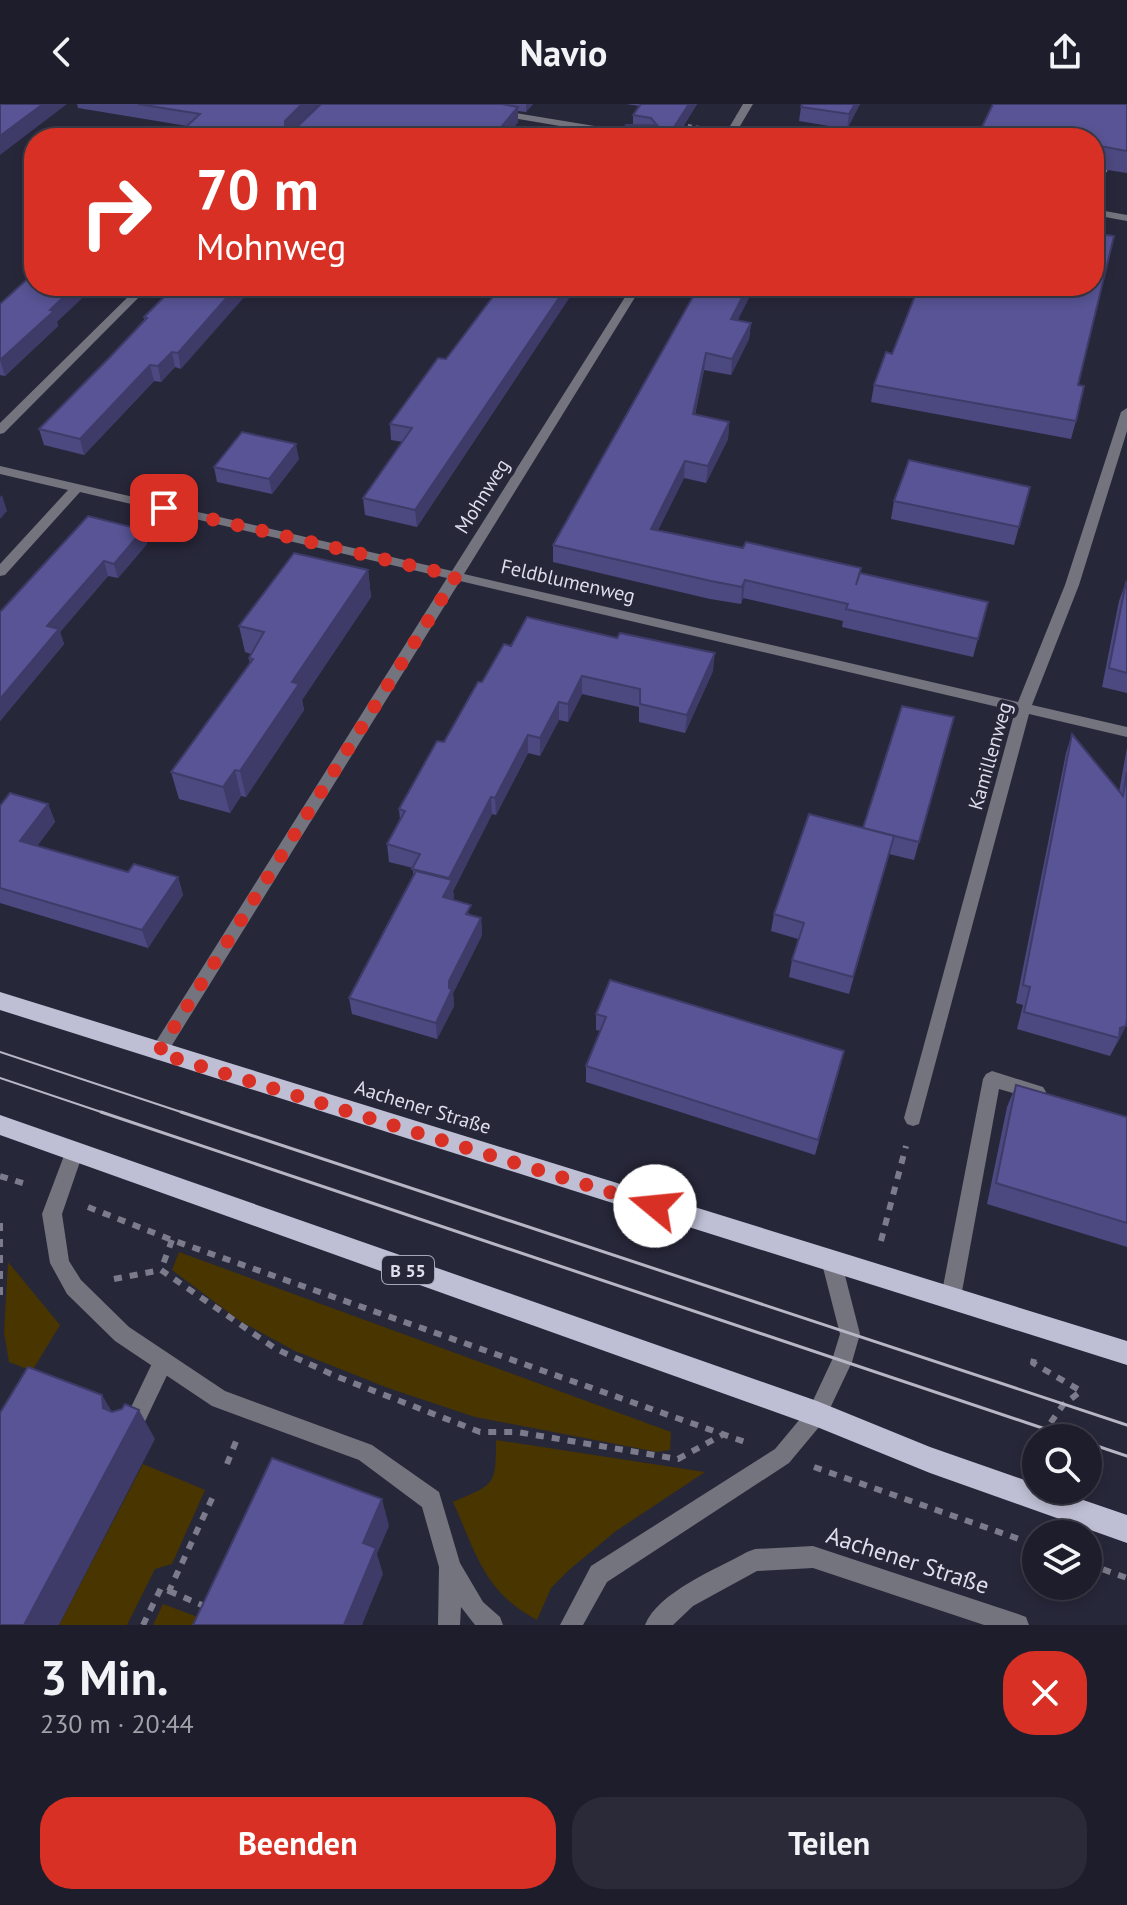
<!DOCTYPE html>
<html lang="de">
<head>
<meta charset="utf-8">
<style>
  :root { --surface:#1d1d2c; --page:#2a2a38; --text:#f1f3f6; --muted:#a0a2a9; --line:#3b3b48; --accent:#d93025 }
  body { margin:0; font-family:"PT Sans",sans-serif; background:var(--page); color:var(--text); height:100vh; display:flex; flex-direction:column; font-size:30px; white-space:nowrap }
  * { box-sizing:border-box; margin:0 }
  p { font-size:26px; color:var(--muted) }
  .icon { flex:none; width:44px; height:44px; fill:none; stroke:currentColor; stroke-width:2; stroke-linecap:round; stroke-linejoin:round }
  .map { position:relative; height:1521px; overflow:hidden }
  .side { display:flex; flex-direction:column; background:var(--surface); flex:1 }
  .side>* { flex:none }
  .guide { position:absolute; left:24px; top:24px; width:1080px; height:168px; border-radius:32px; box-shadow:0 4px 12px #0003,0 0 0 2px var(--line); background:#d93025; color:#fff; overflow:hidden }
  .fabs { position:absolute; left:1022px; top:1320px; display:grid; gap:16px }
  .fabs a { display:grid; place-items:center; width:80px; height:80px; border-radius:50%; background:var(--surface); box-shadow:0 4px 12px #0003,0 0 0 2px var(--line); font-size:40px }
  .pin { position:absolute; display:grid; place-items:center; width:68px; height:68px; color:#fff; margin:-34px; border-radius:16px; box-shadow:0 4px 12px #0006 }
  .me { position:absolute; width:88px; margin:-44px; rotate:287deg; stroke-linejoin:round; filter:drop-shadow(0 0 6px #0008) }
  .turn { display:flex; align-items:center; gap:28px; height:168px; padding:0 40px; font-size:36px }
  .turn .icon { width:104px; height:104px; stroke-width:2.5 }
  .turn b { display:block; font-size:56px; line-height:68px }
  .round { display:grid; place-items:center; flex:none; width:84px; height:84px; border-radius:32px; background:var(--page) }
  .overview { display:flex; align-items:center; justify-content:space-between; height:136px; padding:0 40px }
  h1 { font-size:48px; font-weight:700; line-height:60px }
  .primary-button { display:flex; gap:16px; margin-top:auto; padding:16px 40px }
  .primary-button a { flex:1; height:92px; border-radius:32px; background:var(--accent); color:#fff; font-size:32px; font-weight:700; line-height:92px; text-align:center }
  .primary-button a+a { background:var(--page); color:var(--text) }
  header { display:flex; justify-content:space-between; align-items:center; height:104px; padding:0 40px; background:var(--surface); font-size:36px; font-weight:700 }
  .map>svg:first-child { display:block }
</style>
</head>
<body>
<header><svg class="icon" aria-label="back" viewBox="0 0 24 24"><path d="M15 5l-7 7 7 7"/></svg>Navio<svg class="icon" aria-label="share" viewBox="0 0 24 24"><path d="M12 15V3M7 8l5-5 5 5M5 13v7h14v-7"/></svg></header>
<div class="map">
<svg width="1127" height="1521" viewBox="0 0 1127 1521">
  <rect width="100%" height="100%" fill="#27273a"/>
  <g fill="#483500">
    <polygon points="179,1148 671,1328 670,1346 657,1348 475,1313 388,1284 295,1247 240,1217 172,1166"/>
    <polygon points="8,1158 60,1221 32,1267 9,1258 4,1228"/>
    <path d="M496 1336 705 1368 616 1427 569 1466 551 1484 537 1516C484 1488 476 1449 453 1398 495 1380 496 1382 496 1336Z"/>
    <polygon points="143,1360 205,1386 172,1460 155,1465 127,1521 59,1521"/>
    <polygon points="163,1500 206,1516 203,1521 153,1521"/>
  </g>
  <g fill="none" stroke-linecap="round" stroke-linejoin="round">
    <g stroke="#7b7b8b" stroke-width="3" stroke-dasharray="4 4" stroke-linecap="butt">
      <polyline points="680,20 702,24"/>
      <polyline points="1100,83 1107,63"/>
    </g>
    <g stroke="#7b7b8b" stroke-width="6" stroke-dasharray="8 8" stroke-linecap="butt">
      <polyline points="0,1072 29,1081"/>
      <polyline points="88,1103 172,1136 745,1338"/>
      <polyline points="0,1119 0,1196"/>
      <polyline points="172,1136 161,1166 276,1245 338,1273 480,1328 517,1328 678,1355 722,1331"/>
      <polyline points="881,1137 906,1042"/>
      <polyline points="114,1175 161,1166"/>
      <polyline points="1034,1255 1033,1259 1081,1287 1063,1301 1040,1334"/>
      <polyline points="1031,1353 1028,1352 1036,1340"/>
      <polyline points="227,1360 237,1335"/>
      <polyline points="814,1363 1036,1441"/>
      <polyline points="1088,1460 1127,1474"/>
      <polyline points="169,1487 209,1504"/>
      <polyline points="143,1521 161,1484 169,1487 215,1388"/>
    </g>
    <g fill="#73747e" fill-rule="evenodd">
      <polygon points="992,967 1043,983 1046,988 1043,993 1037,996 999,985 961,1193 958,1200 951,1202 944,1200 941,1193 983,975 986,970"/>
      <polygon points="163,1248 170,1251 173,1258 170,1265 138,1332 131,1335 124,1332 121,1325 124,1318 156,1251"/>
    </g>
    <g fill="#73747e" fill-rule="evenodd">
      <polygon points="743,0 753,0 733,34 723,34"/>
      <polygon points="497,6 649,31 654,34 631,34 494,11 494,7"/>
      <polygon points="1094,105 1127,111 1127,117 1094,111"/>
      <polygon points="139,182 150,182 4,329 0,330 0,319"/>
      <polygon points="632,182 642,182 464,470 1018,598 1065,481 1121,308 1127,304 1127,327 1079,481 1032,601 1127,623 1127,633 1029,610 919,1020 913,1022 907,1020 904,1014 1015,607 460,477 164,954 158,956 152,954 149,949 152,944 447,474 80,388 5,471 0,472 0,460 68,386 0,370 0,362 452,467"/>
      <polygon points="74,1041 81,1043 83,1049 62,1110 69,1157 81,1176 129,1223 225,1287 372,1341 439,1388 460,1459 483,1498 500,1513 503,1521 475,1521 461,1503 460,1521 438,1521 439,1463 422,1403 359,1356 212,1302 115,1237 67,1190 50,1159 42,1110 65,1049 67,1043"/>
      <polygon points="831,1147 838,1150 841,1156 860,1230 852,1258 824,1317 789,1359 607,1478 583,1521 560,1521 591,1462 775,1345 810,1303 832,1256 840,1230 821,1156 824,1150"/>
      <path d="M813 1442 1018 1510 1026 1513 1029 1521H984L813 1464 757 1467 693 1502 673 1521H645C658 1488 717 1465 747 1448L755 1445Z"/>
    </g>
    <g fill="#bebfd4" fill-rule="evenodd">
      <polygon points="0,888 1127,1237 1127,1261 0,906"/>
      <polygon points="0,1011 817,1297 930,1343 1036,1380 1036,1386 1054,1386 1127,1411 1127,1439 930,1369 817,1323 0,1031"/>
    </g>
    <g stroke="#b6b6c5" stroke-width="2">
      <polyline points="0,948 187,1010"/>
      <polyline points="0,974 107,1010"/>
    </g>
    <g stroke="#b6b6c5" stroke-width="3">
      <polyline points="101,1008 1072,1334"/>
      <polyline points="181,1008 1127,1321"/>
      <polyline points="1088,1339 1127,1352"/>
    </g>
  </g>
  <g fill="#4c4880">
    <polygon points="77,0 319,0 297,21 299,21 321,0 533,0 526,8 518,7 518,18 505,34 174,34 187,22 78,4"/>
    <polygon points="626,0 697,0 676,34 633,21 633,11 639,2"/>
    <polygon points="802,0 860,0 847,25 799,17 801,3"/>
    <polygon points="1127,0 1127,69 1094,64 1094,34 980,34 982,23"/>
    <polygon points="175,182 181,265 175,263 161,278 154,277 84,351 44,341 39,325 111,252 144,216 144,213"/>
    <polygon points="501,182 577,182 417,423 365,411 363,394 403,338 391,336 390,320 446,255"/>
    <polygon points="699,182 738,216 751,219 749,235 731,271 704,266 695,310 729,318 728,335 706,379 684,374 658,426 988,498 973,553 842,523 843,517 743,494 741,500 710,495 553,458 553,441"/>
    <polygon points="0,200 57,218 58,222 5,272 0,271"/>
    <polygon points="874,281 1078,281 1076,317 1071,335 871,298"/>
    <polygon points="299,355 272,390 217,378 214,363"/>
    <polygon points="1030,383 1014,441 891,415 894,397"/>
    <polygon points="143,426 147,440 118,474 108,472 60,528 64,540 0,617 0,508"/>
    <polygon points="368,466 371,493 302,596 304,606 246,693 241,692 230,709 179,695 171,668 250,560 249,554 251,550 245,548 239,522"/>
    <polygon points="1126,478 1127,479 1127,589 1102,583 1119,497"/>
    <polygon points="511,542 713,567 685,629 639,618 639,603 582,590 568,618 559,616 540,652 528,649 496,711 492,710 453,787 454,793 452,796 471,811 481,814 482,831 453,889 454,902 437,935 352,910 349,894 413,772 413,764 389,758 387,740 400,716 399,705 482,578"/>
    <polygon points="954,613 914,756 889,750 849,890 789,873 792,856 798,835 771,827 774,810 863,724"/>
    <polygon points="1072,630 1119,688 1127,643 1127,915 1126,922 1110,952 1017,925 1023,901 1016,899 1066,649"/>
    <polygon points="48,700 55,718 37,742 128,768 178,773 183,791 148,844 0,799 0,702"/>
    <polygon points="596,910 840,963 815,1051 586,978 586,962 601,927 596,926"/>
    <polygon points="1016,981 1127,1013 1127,1143 987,1100 1007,1003"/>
  </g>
  <g fill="#3e3b68">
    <polygon points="43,0 67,0 0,51 0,32"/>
    <polygon points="302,0 319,0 287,32 285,17"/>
    <polygon points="526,0 533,0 526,8"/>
    <polygon points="689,0 697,0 676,34 667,34"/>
    <polygon points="855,0 860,0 847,25 849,10"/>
    <polygon points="518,3 518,18 505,34 492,34"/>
    <polygon points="75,182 95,182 57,218 58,222 5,272 0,256"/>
    <polygon points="237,182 254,182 181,265 178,249"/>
    <polygon points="567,182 577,182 417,423 415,406"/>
    <polygon points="748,182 755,182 730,232 731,215"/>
    <polygon points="751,219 749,235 731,271 732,255"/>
    <polygon points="172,248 175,263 161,278 158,262"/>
    <polygon points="706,249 704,266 692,327 693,310"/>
    <polygon points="150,261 154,277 84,351 80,335"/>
    <polygon points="729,318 728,335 706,379 708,362"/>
    <polygon points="296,340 299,355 272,390 269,375"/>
    <polygon points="685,357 684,374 650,442 651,425"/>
    <polygon points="2,391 7,407 0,415 0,393"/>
    <polygon points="143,426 147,440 118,474 114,460"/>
    <polygon points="104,457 108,472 60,528 64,540 0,617 0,595 47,522"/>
    <polygon points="368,466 371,493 302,596 304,606 246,693 240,667 292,578"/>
    <polygon points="745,476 743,494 741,500 742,483"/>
    <polygon points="715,549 713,567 685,629 687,611"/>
    <polygon points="582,572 582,590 568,618 568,600"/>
    <polygon points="559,598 559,616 540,652 540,634"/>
    <polygon points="528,631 528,649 496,711 495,694"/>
    <polygon points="235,666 241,692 230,709 223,683"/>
    <polygon points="491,693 492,710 453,787 454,793 445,810 443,793 449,774"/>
    <polygon points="48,700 55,718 27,755 20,737"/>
    <polygon points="178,773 183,791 148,844 142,826"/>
    <polygon points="481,814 482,831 453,889 454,902 437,935 436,919 449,877"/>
    <polygon points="1126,922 1117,940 1116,940 1119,934 1120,924"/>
    <polygon points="102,1291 120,1321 103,1304"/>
    <polygon points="139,1306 155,1335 59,1521 24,1521"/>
    <polygon points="382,1395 389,1422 377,1450 383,1470 362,1521 344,1521 363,1439"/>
  </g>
  <g fill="#585495" stroke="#3e3b68" stroke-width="2">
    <polygon points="0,0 43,0 0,32"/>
    <polygon points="138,0 302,0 285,17 285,21 299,21 321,0 502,0 518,3 492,34 174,34 200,10"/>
    <polygon points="641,0 689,0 667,34 617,34 626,21 657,21 651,14 633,11"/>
    <polygon points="802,0 855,0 849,10 801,3"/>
    <polygon points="993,0 1127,0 1127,47 1094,41 1094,34 1050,34 982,23"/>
    <polygon points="1094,129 1114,132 1078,281 1084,282 1076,317 874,281 886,248 892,250 919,182 1094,182"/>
    <polygon points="34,169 34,182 75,182 50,206 54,207 0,256 0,200"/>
    <polygon points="175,182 237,182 178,249 172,248 158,262 150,261 80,335 39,325 111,252 147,214 144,213"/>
    <polygon points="501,182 567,182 415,406 363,394 412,324 390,320 438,254 446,255"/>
    <polygon points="699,182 748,182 731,215 751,219 732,255 706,249 693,310 729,318 708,362 685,357 651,425 743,444 746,438 861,464 856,481 860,469 988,498 978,535 846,505 848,500 745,476 742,483 711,477 553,441"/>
    <polygon points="242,328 296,340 269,375 214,363"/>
    <polygon points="909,356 1030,383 1019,423 894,397"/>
    <polygon points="88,412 143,426 114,460 104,457 47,522 59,525 0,595 0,508"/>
    <polygon points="294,449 368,466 292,578 299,580 240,667 235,666 223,683 171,668 253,555 249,554 264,528 239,522"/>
    <polygon points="1126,478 1127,479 1127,569 1109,564"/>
    <polygon points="527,513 617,534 620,529 715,549 687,611 640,600 640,585 582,572 568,600 559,598 540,634 528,631 495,694 491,693 449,774 412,765 420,750 387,740 405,707 399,705 437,637 444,638 478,578 482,578 504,540 511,542"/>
    <polygon points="902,602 954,613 919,738 863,724"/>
    <polygon points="1072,630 1123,692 1127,668 1127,915 1126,922 1120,924 1119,934 1024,908 1030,883 1023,881"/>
    <polygon points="10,689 48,700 20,737 128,768 134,760 178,773 142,826 0,784 0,702"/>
    <polygon points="809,710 894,732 853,873 792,856 804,819 774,810"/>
    <polygon points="416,767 452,776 443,793 471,801 466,810 481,814 449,877 449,884 452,885 436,919 349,894"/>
    <polygon points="610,876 844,947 818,1036 586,962 606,913 596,910"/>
    <polygon points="1016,981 1127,1013 1127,1119 996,1079"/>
    <polygon points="28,1263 102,1291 103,1304 112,1308 122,1305 125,1300 139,1306 24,1521 0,1521 0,1309"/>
    <polygon points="272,1354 382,1395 363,1439 376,1444 344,1521 193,1521"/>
  </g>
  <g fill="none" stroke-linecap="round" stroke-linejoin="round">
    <polyline stroke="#d93025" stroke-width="14" stroke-dasharray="0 25.2" points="164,404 456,472 158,949 655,1102"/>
  </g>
  <g text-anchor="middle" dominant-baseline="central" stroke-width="8" stroke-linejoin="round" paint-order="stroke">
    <rect fill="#27273a" stroke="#a6a6b6" stroke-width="2" x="382" y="1152" width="52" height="28" rx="6"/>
    <g font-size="18" font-weight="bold" fill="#ddddeb">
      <text x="408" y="1166">B 55</text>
    </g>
    <g font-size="20" fill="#ddddeb" stroke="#27273a">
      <text transform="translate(482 392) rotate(-58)">Mohnweg</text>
      <text transform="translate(568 477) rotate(13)">Feldblumenweg</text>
      <text transform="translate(990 652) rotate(-74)">Kamillenweg</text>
      <text transform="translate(423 1003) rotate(17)">Aachener Straße</text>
    </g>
    <g font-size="24" fill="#ddddeb" stroke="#27273a">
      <text transform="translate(908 1456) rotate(18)">Aachener Straße</text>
    </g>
  </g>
</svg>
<div class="fabs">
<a><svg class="icon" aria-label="search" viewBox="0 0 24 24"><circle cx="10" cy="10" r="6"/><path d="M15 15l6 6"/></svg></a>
<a><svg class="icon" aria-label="layers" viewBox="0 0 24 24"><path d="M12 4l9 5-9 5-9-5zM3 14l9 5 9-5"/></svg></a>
</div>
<div class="pin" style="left:164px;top:404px;background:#d93025"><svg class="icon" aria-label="arrive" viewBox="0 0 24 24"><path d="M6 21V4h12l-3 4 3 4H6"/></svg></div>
<svg class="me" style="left:655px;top:1102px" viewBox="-20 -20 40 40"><circle r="19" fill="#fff"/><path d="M0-13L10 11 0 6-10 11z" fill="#d93025"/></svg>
<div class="guide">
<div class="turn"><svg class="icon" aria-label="right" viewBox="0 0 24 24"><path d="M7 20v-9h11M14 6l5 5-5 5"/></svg><div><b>70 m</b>Mohnweg</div></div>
</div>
</div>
<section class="side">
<div class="overview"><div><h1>3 Min.</h1><p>230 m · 20:44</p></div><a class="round" style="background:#d93025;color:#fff"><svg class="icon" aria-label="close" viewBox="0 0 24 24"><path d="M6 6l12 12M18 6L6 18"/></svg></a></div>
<div class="primary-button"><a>Beenden</a><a>Teilen</a></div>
</section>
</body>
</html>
